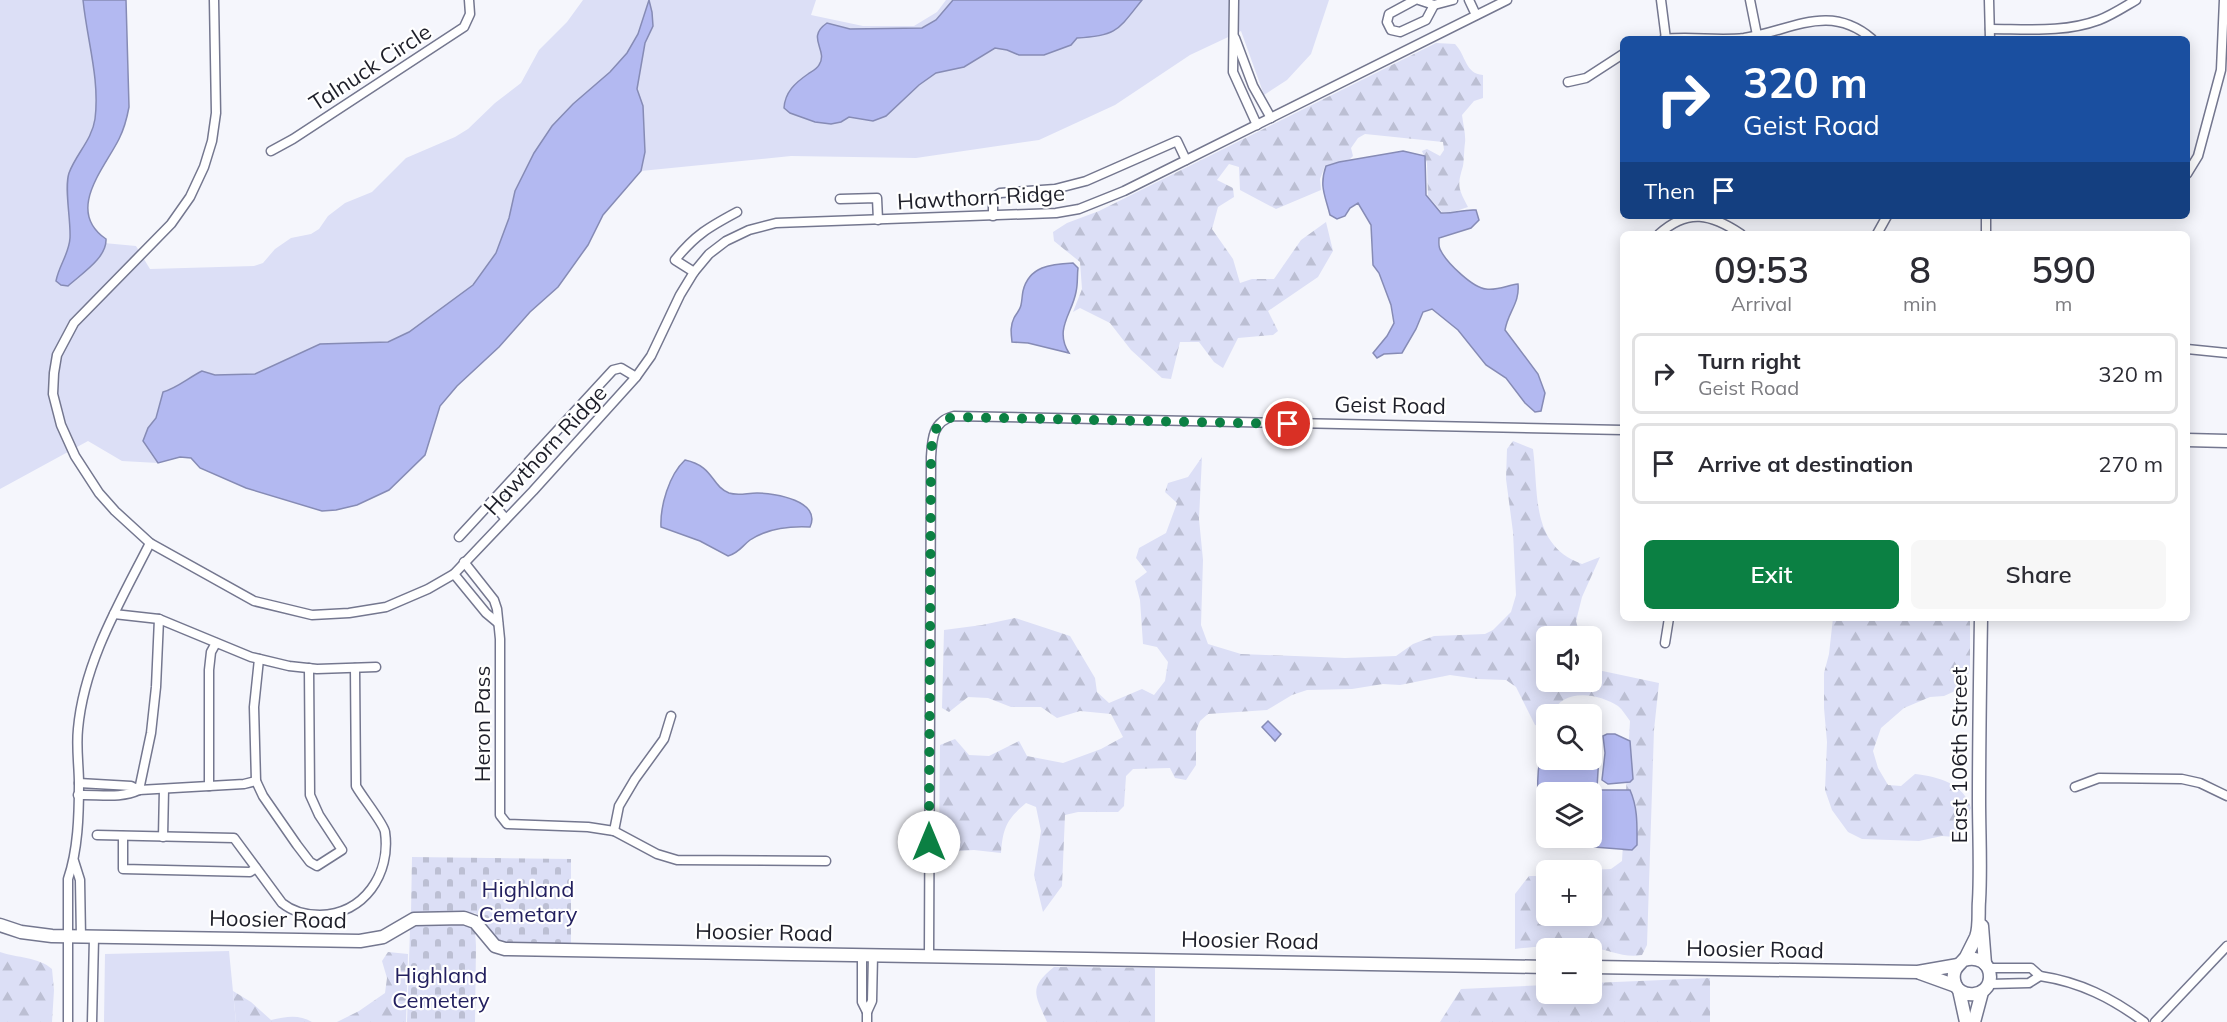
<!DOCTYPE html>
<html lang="en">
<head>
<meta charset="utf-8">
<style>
  :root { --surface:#fff; --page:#f7f7f7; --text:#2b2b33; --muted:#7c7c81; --line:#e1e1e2; --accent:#0b8043 }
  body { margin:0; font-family:Mulish,sans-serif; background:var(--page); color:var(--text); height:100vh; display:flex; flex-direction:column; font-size:22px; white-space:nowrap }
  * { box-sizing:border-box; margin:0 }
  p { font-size:20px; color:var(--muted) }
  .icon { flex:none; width:33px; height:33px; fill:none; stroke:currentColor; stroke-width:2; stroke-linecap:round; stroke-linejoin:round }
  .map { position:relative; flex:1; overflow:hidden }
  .details { position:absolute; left:1620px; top:231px; width:570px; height:390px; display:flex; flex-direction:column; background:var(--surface); border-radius:9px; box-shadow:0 3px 15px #0003 }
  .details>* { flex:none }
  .banner { position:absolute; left:1620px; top:36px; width:570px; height:183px; border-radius:9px; box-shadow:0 3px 15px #0003; background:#1a4fa0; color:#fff; overflow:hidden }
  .tools { position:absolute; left:1536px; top:626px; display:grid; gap:12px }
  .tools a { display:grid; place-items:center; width:66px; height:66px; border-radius:9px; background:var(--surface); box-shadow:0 3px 15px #0003; font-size:30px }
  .pin { position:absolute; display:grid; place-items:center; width:51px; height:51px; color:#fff; margin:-26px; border:3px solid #fff; border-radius:50%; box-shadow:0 2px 6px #0007 }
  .me { position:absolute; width:66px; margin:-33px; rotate:0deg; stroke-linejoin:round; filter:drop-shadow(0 0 4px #0008) }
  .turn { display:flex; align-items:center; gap:21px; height:126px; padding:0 24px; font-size:27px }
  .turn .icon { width:78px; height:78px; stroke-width:2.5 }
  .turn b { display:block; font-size:42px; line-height:51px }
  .then { display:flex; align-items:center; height:57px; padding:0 24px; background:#0003; gap:12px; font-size:22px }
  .eta { display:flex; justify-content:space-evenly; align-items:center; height:102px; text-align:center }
  .eta b { font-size:36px; font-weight:600; line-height:42px }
  .primary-button { display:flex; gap:12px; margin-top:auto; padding:12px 24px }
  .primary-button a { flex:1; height:69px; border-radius:9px; background:var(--accent); color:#fff; font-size:24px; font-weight:600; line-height:69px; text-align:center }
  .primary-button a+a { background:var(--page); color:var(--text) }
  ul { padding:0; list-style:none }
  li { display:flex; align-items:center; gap:18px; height:81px; margin:0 12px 9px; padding:0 12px; border:3px solid var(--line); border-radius:9px }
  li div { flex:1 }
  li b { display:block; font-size:22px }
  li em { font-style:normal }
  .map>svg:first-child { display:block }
</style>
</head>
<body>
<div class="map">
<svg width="2227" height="1022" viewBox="0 0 2227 1022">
  <defs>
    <pattern id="forest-firs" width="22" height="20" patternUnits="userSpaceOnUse" patternTransform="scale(1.5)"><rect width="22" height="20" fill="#dcdff6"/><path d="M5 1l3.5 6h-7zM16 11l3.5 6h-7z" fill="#bcbfd3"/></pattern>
    <pattern id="cemetery-stones" width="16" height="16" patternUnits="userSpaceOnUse" patternTransform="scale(1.5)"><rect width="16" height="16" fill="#dcdff6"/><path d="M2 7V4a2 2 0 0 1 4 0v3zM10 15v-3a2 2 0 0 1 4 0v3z" fill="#bcbfd3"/></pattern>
  </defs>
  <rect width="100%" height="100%" fill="#f5f6fc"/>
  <g fill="#dcdff6">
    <polygon points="0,0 113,0 104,118 81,203 93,242 136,246 150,269 254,266 263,263 275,249 291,238 311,234 319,229 328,216 345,203 372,192 406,158 455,137 468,129 495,103 521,83 539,50 567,22 583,0 816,0 811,15 863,26 914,26 937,12 946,0 1329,0 1311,54 1287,80 1264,95 1241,31 1190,55 1115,105 1039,140 916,158 791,156 641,171 603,215 588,245 558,287 530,312 499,347 457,386 440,406 425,455 389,490 357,505 336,510 322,511 246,488 200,468 191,458 180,457 158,463 122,461 88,441 0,489"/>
    <polygon points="229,951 236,1022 104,1022 105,954"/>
  </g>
  <g fill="url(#forest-firs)">
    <path d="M1436 43 1455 44C1466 55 1465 74 1483 75V98L1474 101 1462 115C1463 124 1466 135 1465 143 1464 149 1464 162 1463 166 1457 186 1458 188 1468 207L1453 212H1442L1428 196 1427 163 1422 151 1427 149 1440 156 1444 150 1443 142 1365 134 1358 138 1351 148 1353 156 1350 159 1325 166 1320 179 1321 190 1276 209 1240 190 1239 167 1229 164 1217 180 1233 188 1234 197 1218 207 1212 229 1233 259 1240 283 1252 279H1274L1301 240 1326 222 1333 251 1318 277 1268 311 1278 331 1273 335 1238 338 1223 368 1214 362 1199 342H1180L1171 379 1162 378 1131 350 1110 323 1080 308 1073 312 1082 289 1080 262 1054 241 1053 232 1067 223 1099 211Z"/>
    <path d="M1513 441 1533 449C1539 494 1530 545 1582 564L1600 557 1582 597 1576 621 1580 636H1546V681H1592V665L1593 669 1659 683 1654 730 1647 945 1642 955C1623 958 1609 950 1591 947 1565 944 1540 946 1515 949V894L1529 876H1546V915H1592V870H1587L1611 869 1622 861 1630 721C1626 716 1623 710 1618 706 1599 694 1563 687 1552 714H1546V728L1535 725 1516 687 1506 680 1478 679 1450 675 1400 685 1383 684 1352 689 1307 690 1292 695 1267 710 1208 714 1200 721 1196 731V765L1186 780 1175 778 1170 768 1133 769 1126 776 1124 806 1118 812H1078L1065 815 1062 886 1043 912 1034 875 1041 831 1036 807 1026 803C1007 819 1003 827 1001 853L974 850 939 852 940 745 955 739 969 755 989 756 1019 741 1027 756 1063 763 1101 749 1123 737 1111 714 1080 711 1057 718 1041 707H1011L988 698 968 697 949 712 942 708 944 630 982 625 1015 618 1070 636 1095 678 1097 692 1109 703 1142 689 1154 695 1165 681 1168 662 1157 647 1143 644 1140 600 1135 581 1147 572 1136 558 1139 548 1166 533 1177 503 1165 492 1168 483 1188 477 1202 457 1199 519 1203 560 1201 625 1208 644 1241 654 1345 658 1396 656 1413 644 1434 636 1485 634 1493 630 1511 612 1516 595 1513 532 1506 479 1507 449Z"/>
    <path d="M1833 618H1970V668L1964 687 1944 696 1930 697 1904 708 1881 728 1873 751 1878 768 1888 785 1901 786 1915 774C1939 777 1963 783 1971 808L1955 837 1942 836 1919 841 1862 839 1848 832 1832 810 1825 790 1827 742 1824 708V673L1829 654Z"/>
    <path d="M0 952C17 958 39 957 52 969L54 990 52 1022H0Z"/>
    <polygon points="388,952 408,954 406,1022 337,1022 359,1011 385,993 387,978 382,961"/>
    <path d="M1054 967 1155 968V1022H1047C1035 994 1028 988 1054 967Z"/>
    <polygon points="1710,978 1710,1022 1440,1022 1461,989 1546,985 1546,993 1592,993 1592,983"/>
    <path d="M233 991 251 1002 271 1020C286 1017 298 1014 312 1022H236Z"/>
  </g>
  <g fill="url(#cemetery-stones)">
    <path d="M412 857 571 859V945L501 944C489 936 487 920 475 913H411Z"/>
    <polygon points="465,924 475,930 476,946 475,1022 407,1022 410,930 418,925"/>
  </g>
  <g fill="#b3b9f1" stroke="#868bb5" stroke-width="1.5">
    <path d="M83 0H126L129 107C127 118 124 129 119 139 104 169 65 211 106 239 107 258 81 274 68 286L61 285 56 281C59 265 69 254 70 238 71 220 64 188 69 173 76 154 92 140 95 119 100 79 87 40 83 0Z"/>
    <path d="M649 0 652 12 653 26 645 43 637 89 643 106 645 152 641 171 603 215 588 245 558 287 530 312 499 347 457 386 440 406 425 455 389 490 357 505 336 510 322 511 246 488 200 468 191 458 180 457 158 463 143 441 148 428 156 418 163 392C177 388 188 378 202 371L215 375 255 374 320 344 388 342 409 332 473 285 496 253 509 218 515 191 534 153 552 126 573 104 610 72 627 53 638 34Z"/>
    <path d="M953 0H1142C1118 30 1117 36 1077 38L1071 45 1044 55H1019L1007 50 995 48 964 67 936 73 919 85 886 116 873 121 849 117 841 122 831 124 815 122 790 113 784 108C785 92 795 83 808 74 811 72 817 69 819 65 829 50 805 38 827 23L850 29 922 28 936 20Z"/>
    <path d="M1403 151 1425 156 1426 195 1441 213C1454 214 1463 209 1476 210L1479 220 1471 228 1439 238C1439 243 1438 247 1441 251 1447 263 1473 288 1486 289 1497 291 1508 285 1518 284 1520 303 1508 312 1505 330L1538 374 1545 393 1541 411 1535 412 1525 403 1506 378 1486 365 1458 330 1432 309 1423 312 1416 329 1402 353 1384 354 1377 358 1373 353 1387 336 1394 323 1391 305 1379 273 1373 265 1371 225 1358 203 1350 208 1345 216 1337 219 1330 215C1325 195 1319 186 1326 166L1339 162Z"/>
    <path d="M1073 263 1078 268C1077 276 1078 284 1076 292 1072 314 1054 329 1069 353L1028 343 1012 342C1011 333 1010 326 1014 318 1016 314 1020 310 1021 305 1022 301 1022 296 1023 291 1029 266 1051 264 1073 263Z"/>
    <path d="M685 460C714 466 711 486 729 493 738 496 747 493 757 493 775 493 822 501 810 527 790 526 768 528 750 540 742 546 739 553 728 556L700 541 661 527C660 506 669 475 685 460Z"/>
    <polygon points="1268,721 1281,734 1275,741 1262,727"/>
    <path d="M1592 732 1597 733 1600 738 1597 788 1601 790H1630C1638 808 1637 826 1637 845L1632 850 1581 846 1561 837H1592V792H1546V822C1534 800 1536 762 1546 740V759H1592Z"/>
    <polygon points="1607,734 1615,734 1630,741 1633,779 1630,782 1608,784 1602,780 1605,753 1603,736"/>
  </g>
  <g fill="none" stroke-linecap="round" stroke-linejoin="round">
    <g stroke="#74778f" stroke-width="11">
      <g id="street">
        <polyline points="214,0 216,113 212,141 204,167 190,197 171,224 74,323 57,355 54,373 53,394 61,425 75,456 99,493 115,511 150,543 254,601 312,615 349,613 386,607 428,589 454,574 533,491 636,377 651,356 680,295 694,272 709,254 726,241 749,230 776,223 1056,213 1079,209 1124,191 1507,0"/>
        <polyline points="1234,0 1233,72 1257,125"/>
        <polyline points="1415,0 1389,14 1387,22 1391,30 1400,32 1426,20 1434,5 1419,0"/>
        <polyline points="1469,0 1476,15"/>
        <polyline points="1661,0 1666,39"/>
        <polyline points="1750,0 1757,35"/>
        <polyline points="1989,0 1990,39"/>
        <polyline points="1434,5 1453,0"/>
        <path d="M1990 29C2026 29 2064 33 2099 20 2112 15 2124 7 2136 0"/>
        <polyline points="1235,38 1253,86 1271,118"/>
        <path d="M1664 39C1691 36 1717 41 1744 38 1791 31 1829 2 1872 39"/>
        <polyline points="1568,82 1586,78 1623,54"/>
        <polyline points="271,151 293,139 464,27 470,14 469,0"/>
        <polyline points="2187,174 2198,156 2221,70 2224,0"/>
        <polyline points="840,199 877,198 878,220"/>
        <polyline points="993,216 993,198 1000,193 1055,189 1086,181 1177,141 1186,160"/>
        <path d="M1659 234C1688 208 1711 214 1741 234"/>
        <polyline points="1877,234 1887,216"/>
        <polyline points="1986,234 1986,216"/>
        <path d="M694 272 675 260C695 235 709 227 737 212"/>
        <polyline points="2187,349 2227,353"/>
        <polyline points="491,502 506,519"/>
        <polyline points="459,537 613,370 621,368 636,377"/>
        <polyline points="464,562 494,600 497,609 500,639 500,815 507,824 588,827 614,831 657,854 677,860 826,861"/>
        <polyline points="454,574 486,613 498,623"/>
        <polyline points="114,614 159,619 251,657 289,666 317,669 376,667"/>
        <polyline points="1665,643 1669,618"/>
        <polyline points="259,659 254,707 256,781 263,796 297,845 310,862 317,866 342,850 319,815 310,795 309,668"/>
        <polyline points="79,783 131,786 139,790"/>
        <polyline points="209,786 209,670 211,652 216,643"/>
        <polyline points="2075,787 2099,778 2182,779 2200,783 2227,796"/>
        <polyline points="139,790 151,733 156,687 159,619"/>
        <path d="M78 795C98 794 121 799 139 790L244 784 256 781"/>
        <polyline points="614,831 619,806 635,779 664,739 671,716"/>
        <path d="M97 835 234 838 282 903C293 912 305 915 320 915 364 914 391 874 385 832 384 824 362 797 356 786L355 668"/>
        <polyline points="123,836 123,869 250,872 256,868"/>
        <polyline points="163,837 164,789"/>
        <polyline points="74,861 80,880 81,938"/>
        <polyline points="862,955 862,1002 867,1012"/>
        <path d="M929 956 931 457C932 438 933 421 954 416L1623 430"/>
        <polyline points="1988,968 2031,968 2040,976 2029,983 1989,984"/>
        <path d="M2040 976C2080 982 2112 998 2144 1022"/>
        <path d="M68 1022V879C78 850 79 815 79 784 79 766 76 748 78 729 84 662 120 602 150 543"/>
        <polyline points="92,1022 94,938"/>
        <polyline points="867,1022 867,1012 872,1001 873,955"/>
        <polyline points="2155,1022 2227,946"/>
      </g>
    </g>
    <g stroke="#74778f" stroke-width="15">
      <g id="secondary">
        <polyline points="2187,440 2227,441"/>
        <polyline points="0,925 21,932 52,936 360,941 383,937 414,919 464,918 475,922 495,946 505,949 1546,967"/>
        <polyline points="1982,926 1985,964"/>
        <path d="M1964 960C1977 956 1990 962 1990 977 1990 998 1957 1001 1954 980 1952 968 1960 965 1966 957 1969 951 1973 943 1976 937 1980 927 1978 912 1979 901 1981 867 1979 834 1979 800 1979 740 1980 679 1981 618"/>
        <polyline points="1592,967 1918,972 1958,965"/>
        <polyline points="1920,973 1956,986"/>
        <polyline points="1959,990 1966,1022"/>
        <polyline points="1974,1022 1982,992"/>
      </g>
    </g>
    <use href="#street" stroke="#fff" stroke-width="8"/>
    <use href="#secondary" stroke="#fff" stroke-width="12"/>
  </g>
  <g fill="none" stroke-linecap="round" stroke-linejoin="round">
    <path stroke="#0b8043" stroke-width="10" stroke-dasharray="0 18" d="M929 842 931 457C932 438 933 421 954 417L1288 424"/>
  </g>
  <g text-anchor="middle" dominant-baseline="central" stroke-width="4.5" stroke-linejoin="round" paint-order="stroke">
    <g font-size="22" fill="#1e1f29" stroke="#fff">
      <text transform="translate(370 67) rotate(-33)">Talnuck Circle</text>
      <text transform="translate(981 197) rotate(-3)">Hawthorn Ridge</text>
      <text transform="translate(1390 405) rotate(1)">Geist Road</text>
      <text transform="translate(545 450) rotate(-47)">Hawthorn Ridge</text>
      <text transform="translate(482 724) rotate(-90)">Heron Pass</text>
      <text transform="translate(1959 755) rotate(-90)">East 106th Street</text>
      <text transform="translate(278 919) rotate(1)">Hoosier Road</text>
      <text transform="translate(764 932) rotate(1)">Hoosier Road</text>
      <text transform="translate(1250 940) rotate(1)">Hoosier Road</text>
      <text transform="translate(1755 949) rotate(1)">Hoosier Road</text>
    </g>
    <g font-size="22" fill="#23205f" stroke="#fff">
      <text x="528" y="889">Highland<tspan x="528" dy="25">Cemetary</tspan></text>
      <text x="441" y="975">Highland<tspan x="441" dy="25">Cemetery</tspan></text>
    </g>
  </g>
</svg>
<div class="tools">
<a><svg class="icon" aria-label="sound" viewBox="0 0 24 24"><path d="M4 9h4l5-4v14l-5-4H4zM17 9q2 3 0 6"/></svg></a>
<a><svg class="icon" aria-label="search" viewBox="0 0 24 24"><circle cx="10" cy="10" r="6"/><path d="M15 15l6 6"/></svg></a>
<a><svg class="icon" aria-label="layers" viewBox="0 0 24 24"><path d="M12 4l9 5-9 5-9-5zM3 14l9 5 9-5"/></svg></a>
<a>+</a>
<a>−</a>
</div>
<div class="pin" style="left:1288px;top:424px;background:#d93025"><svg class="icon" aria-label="arrive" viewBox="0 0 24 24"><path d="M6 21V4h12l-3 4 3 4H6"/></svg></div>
<svg class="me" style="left:929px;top:842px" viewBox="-20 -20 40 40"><circle r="19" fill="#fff"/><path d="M0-13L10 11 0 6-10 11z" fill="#0b8043"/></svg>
<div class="banner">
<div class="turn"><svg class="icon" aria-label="right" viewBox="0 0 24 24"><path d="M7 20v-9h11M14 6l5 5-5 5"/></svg><div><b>320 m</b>Geist Road</div></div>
<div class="then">Then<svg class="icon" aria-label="arrive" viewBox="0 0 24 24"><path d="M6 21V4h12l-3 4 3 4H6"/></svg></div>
</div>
<section class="details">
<div class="eta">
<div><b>09:53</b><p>Arrival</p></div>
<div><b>8</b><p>min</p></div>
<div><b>590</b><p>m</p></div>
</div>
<ul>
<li><svg class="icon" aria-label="right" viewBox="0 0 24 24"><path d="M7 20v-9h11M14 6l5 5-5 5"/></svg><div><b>Turn right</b><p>Geist Road</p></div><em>320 m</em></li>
<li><svg class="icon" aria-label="arrive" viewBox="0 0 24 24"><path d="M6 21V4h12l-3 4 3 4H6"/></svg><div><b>Arrive at destination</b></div><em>270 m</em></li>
</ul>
<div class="primary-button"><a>Exit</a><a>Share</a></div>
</section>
</div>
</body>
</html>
